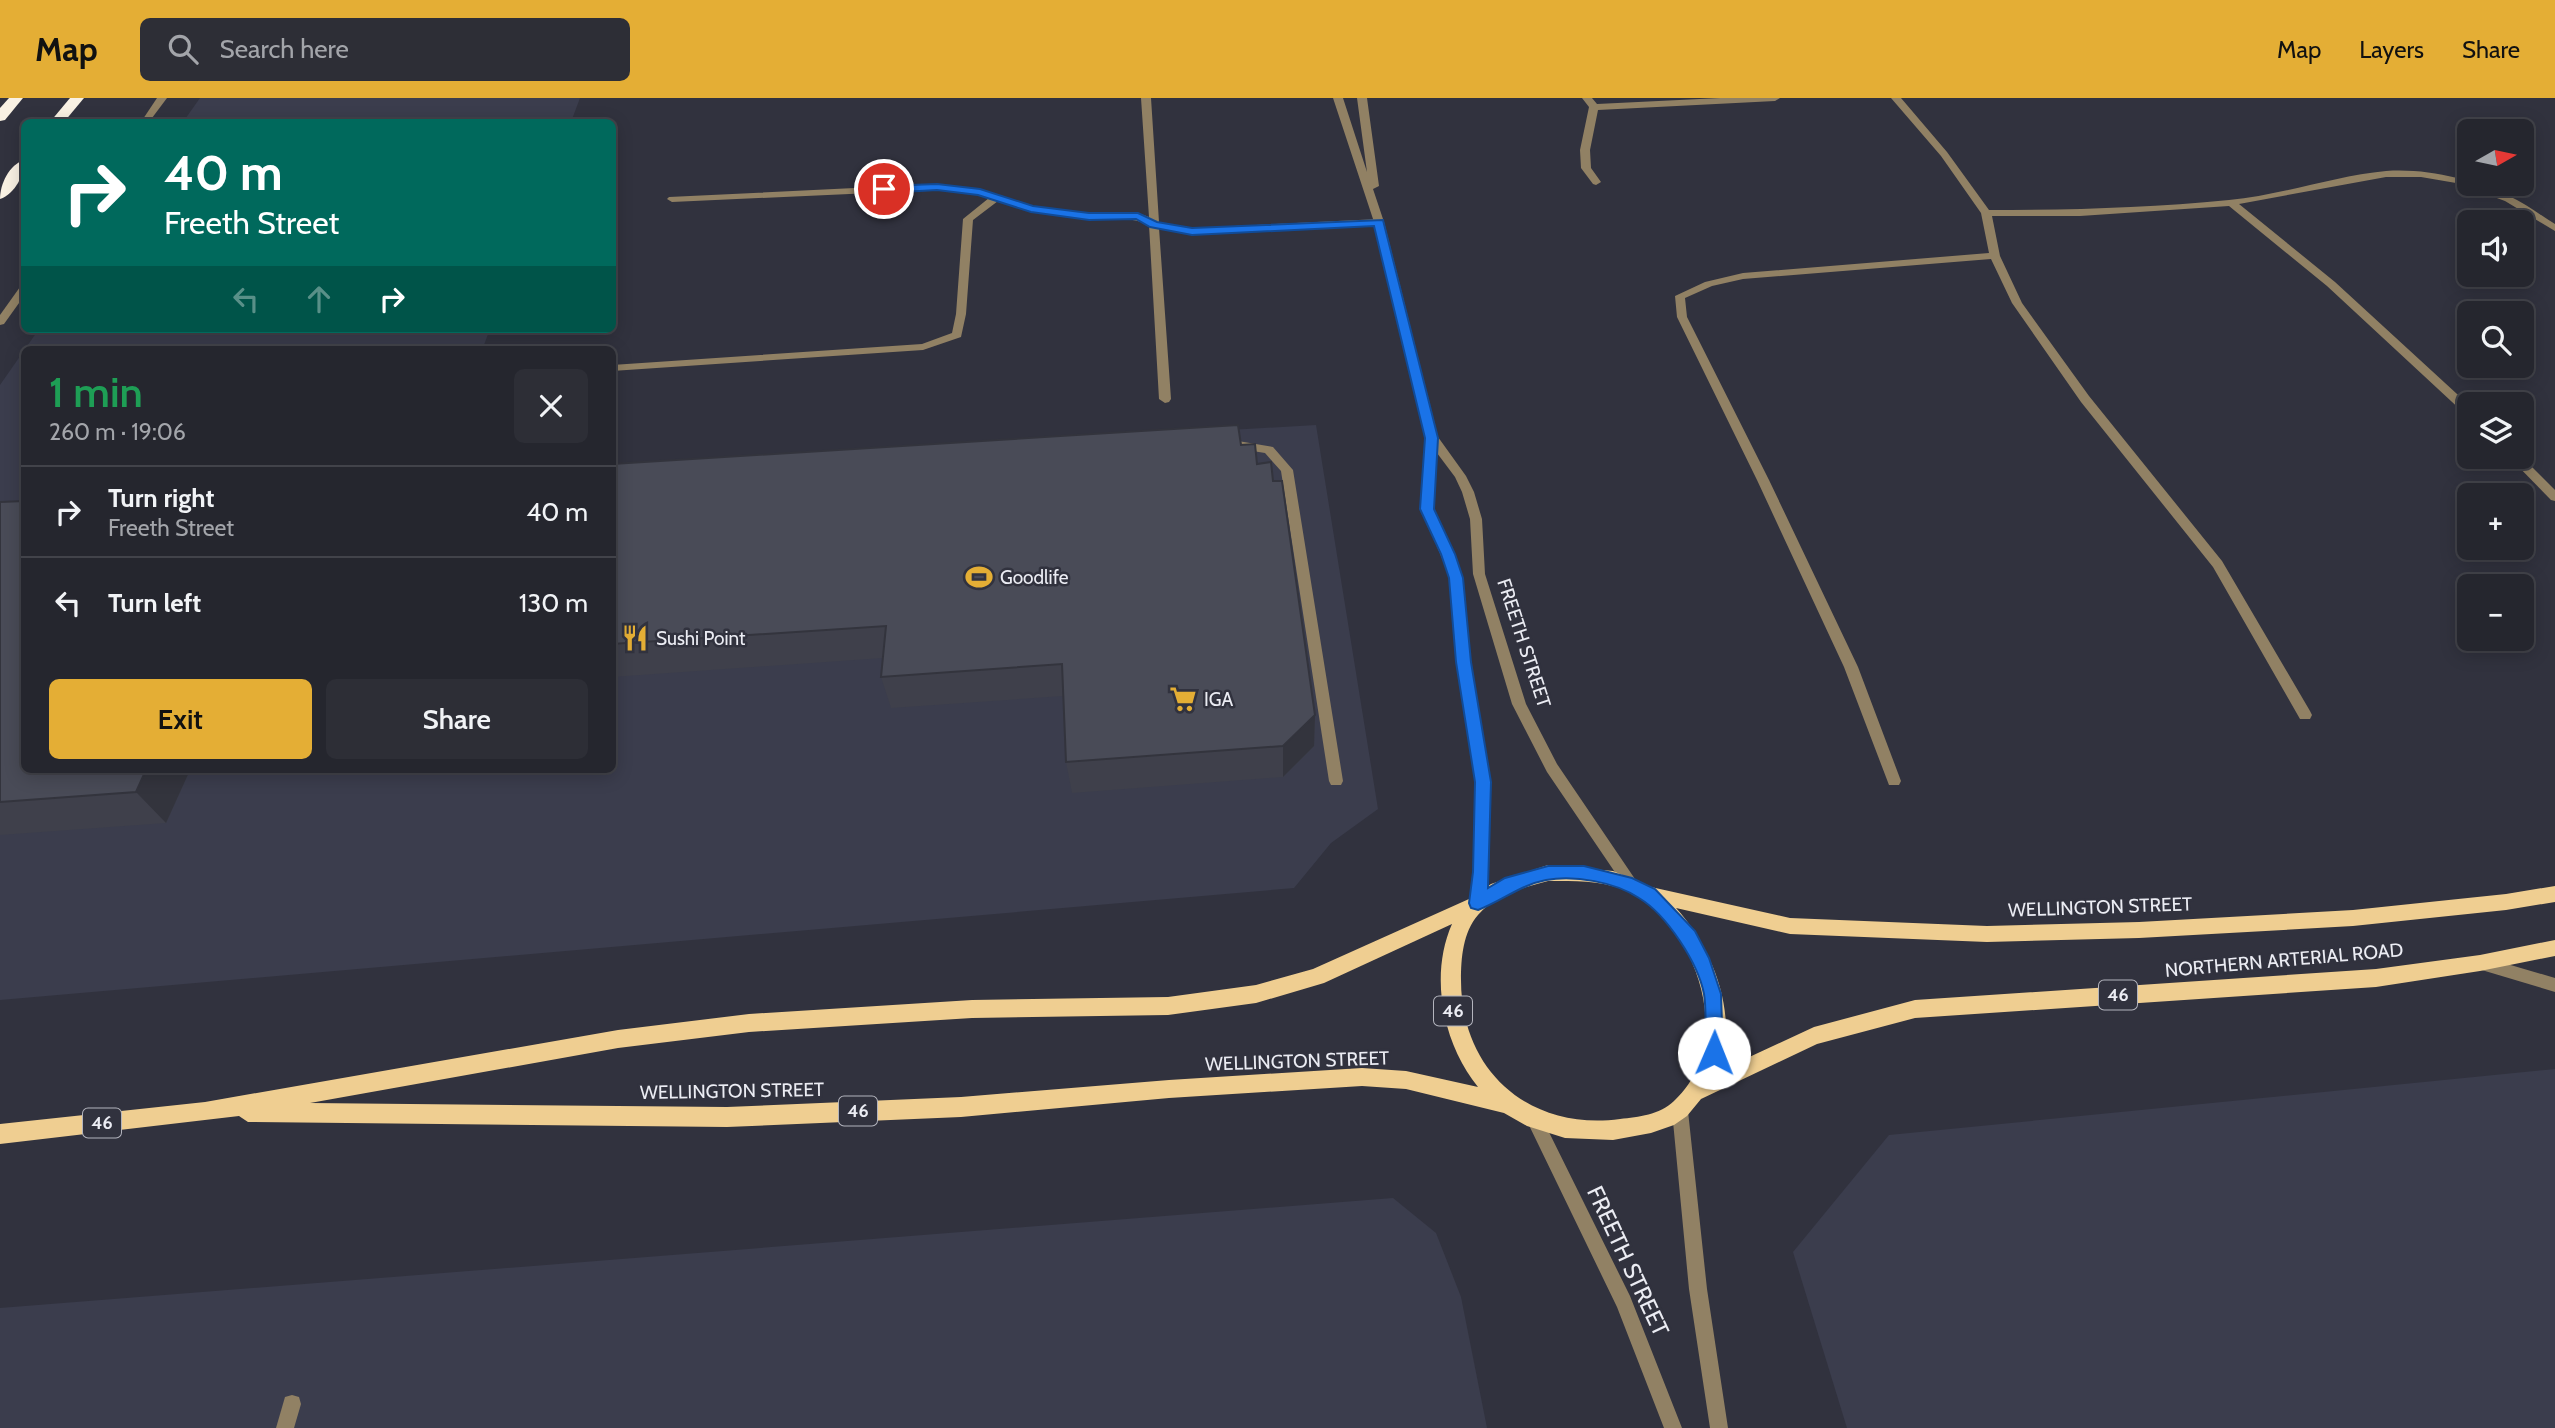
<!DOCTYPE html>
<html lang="en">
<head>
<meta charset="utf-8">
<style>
  :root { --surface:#25262e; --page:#2d2e36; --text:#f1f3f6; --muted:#a3a5aa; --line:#42434a; --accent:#e4ae35 }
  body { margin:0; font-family:Cabin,sans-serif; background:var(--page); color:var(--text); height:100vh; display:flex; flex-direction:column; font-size:26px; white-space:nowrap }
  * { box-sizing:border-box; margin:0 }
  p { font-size:23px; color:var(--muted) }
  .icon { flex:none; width:38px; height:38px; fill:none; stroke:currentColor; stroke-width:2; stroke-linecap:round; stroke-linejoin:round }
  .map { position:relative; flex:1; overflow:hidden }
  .details { position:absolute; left:21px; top:248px; width:595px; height:427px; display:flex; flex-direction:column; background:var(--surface); border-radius:10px; box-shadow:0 4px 18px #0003,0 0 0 2px var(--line) }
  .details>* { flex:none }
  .hud { position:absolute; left:21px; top:21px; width:595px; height:214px; border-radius:10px; box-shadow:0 4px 18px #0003,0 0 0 2px var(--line); background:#00695c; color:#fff; overflow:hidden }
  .needle { width:46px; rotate:81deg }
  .tools { position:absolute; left:2457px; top:21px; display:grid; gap:14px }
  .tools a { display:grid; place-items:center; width:77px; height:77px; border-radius:10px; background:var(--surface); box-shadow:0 4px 18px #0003,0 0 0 2px var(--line); font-size:35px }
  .pin { position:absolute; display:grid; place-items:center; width:60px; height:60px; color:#fff; margin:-30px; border:4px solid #fff; border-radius:50%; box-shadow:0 2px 7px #0007 }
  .me { position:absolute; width:77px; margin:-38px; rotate:1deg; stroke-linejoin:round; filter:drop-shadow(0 0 5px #0008) }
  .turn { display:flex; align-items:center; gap:24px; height:147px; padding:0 28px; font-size:32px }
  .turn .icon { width:91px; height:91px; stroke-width:2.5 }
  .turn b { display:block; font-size:49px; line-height:60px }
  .lanes { display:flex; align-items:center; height:66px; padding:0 28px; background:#0003; justify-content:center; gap:35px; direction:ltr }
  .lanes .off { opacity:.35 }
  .round { display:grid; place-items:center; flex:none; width:74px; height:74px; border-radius:10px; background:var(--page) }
  .summary { display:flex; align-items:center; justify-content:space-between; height:119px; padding:0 28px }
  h1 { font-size:42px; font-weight:600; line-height:52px; color:#1e9e55 }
  .button { display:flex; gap:14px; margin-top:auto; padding:14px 28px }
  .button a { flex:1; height:80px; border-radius:10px; background:var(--accent); color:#111; font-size:28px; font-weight:600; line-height:80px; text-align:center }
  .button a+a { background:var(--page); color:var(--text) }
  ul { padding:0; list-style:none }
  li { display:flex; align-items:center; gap:21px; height:91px; padding:0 28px; border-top:2px solid var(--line) }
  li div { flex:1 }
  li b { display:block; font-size:26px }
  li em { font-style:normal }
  header { display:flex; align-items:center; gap:42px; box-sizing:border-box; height:98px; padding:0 35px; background:var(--accent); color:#111 }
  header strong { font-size:33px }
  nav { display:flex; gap:38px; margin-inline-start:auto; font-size:24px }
  .search { width:490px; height:63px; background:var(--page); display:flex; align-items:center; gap:18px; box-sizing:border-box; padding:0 24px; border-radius:10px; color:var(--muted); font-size:26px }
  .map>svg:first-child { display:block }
</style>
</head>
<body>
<header>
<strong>Map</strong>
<div class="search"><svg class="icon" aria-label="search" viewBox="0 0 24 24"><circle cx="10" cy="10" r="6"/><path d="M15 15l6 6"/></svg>Search here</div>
<nav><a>Map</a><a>Layers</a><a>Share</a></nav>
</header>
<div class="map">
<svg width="2555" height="1330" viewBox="0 0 2555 1330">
  <rect width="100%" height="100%" fill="#31323e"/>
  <g fill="#3b3d4d">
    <polygon points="200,0 580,0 571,24 183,24"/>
    <polygon points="39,231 490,231 482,252 24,252 24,672 612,672 613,368 1316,327 1378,711 1331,745 1294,790 0,902 0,287"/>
    <polygon points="2555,971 2555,1330 1847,1330 1793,1154 1889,1037"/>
    <polygon points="1393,1100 1436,1135 1461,1199 1487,1330 0,1330 0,1210"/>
  </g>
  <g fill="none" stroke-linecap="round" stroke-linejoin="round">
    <g fill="#918164" fill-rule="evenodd">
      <polygon points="157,0 167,0 149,24 141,24"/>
      <path d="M1141 0H1151L1159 124 1192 130 1379 121 1384 124 1379 127 1192 136 1159 130 1171 301 1169 304 1165 305 1159 301 1149 127C1130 118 1111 122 1090 121 1058 119 1028 113 998 103L973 122 966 216 961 239 923 252 612 273V267L922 246 952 235 956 216 963 121 989 100 979 97 937 92 672 104 667 101 669 99 937 86 980 91 1032 108 1089 115H1138L1149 119Z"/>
      <polygon points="24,188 24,198 4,226 0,227 0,217 20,189"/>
      <polygon points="1238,343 1273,349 1293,372 1343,683 1341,687 1331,687 1329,683 1281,373 1265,355 1234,350 1232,347"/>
      <polygon points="292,1297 299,1299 301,1306 294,1330 276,1330 285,1299"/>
    </g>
    <g fill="#918164" fill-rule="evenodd">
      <polygon points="1333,0 1343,0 1367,74 1357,0 1367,0 1379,88 1373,91 1384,124 1438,339 1466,378 1474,394 1482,421 1485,476 1526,606 1557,666 1637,784 1639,788 1637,792 1632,794 1627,792 1547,674 1512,606 1473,476 1470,421 1462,394 1455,379 1437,355 1433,411 1462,479 1470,564 1490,684 1489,774 1485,805 1482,809 1477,811 1472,809 1469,805 1475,774 1476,684 1456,564 1450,479 1421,411 1426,340 1374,124"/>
      <polygon points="1582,0 1592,0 1597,6 1720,0 1780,0 1775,3 1598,12 1590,52 1591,70 1601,84 1596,87 1593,86 1581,70 1580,52 1589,9"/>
      <path d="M1891 0H1901L1947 54 1989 112C2069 112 2149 110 2229 102 2282 97 2334 78 2386 73 2429 70 2472 82 2509 98 2525 105 2540 117 2555 126V133L2505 103 2456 85 2421 79H2386L2239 106 2335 184 2469 307V317L2465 316 2327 188 2229 108 2080 118H1992L2000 158 2022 205 2089 298 2222 463 2310 613 2312 617 2310 621H2300L2213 469 2081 304 2012 205 1991 161 1743 181 1712 188 1685 200 1687 219 1769 382 1858 569 1901 683 1899 687H1889L1844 569 1757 382 1677 219 1675 198 1705 184 1743 175 1989 155 1981 115 1941 58Z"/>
      <polygon points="2509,359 2522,359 2555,392 2555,403 2551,402"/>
      <polygon points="2480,858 2555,880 2555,894 2475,870 2472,865 2475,860"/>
      <polygon points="1680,1005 1686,1008 1688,1013 1707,1191 1728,1330 1710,1330 1689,1191 1672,1013 1674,1008"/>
      <polygon points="1533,1011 1539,1014 1630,1198 1682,1330 1664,1330 1617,1209 1525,1019 1527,1014"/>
    </g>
    <path fill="#efce91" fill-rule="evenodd" d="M1548 767 1613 773 1651 789 1790 820 1987 828 2139 824 2353 812 2506 796 2555 788V804L2506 812 2353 828 2139 840 1987 844 1790 836 1676 810C1713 850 1741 921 1717 974L1814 929 1915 902 2376 871 2480 857 2555 842V858L2480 873 2376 889 1915 920 1817 946 1701 1001 1687 1018 1674 1027 1651 1035 1613 1042 1565 1040 1527 1028 1504 1015 1406 991 1362 988 1169 1000 961 1019 727 1029 248 1024 239 1018 0 1046V1026L205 1004 618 932 749 916 972 902 1168 899 1256 887 1313 871 1469 801 1491 786ZM1548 783C1575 783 1606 782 1631 795 1699 831 1736 946 1674 1003 1659 1017 1639 1019 1620 1021 1529 1033 1461 973 1461 882 1461 860 1463 834 1478 817 1496 796 1523 790 1548 783ZM1452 826C1429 878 1443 946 1478 989L1406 973 1362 970 1169 982 961 999 727 1009 310 1005 618 950 749 934 972 920 1168 917 1256 905 1324 885Z"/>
    <g fill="#f9f1e3" fill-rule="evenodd">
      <polygon points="9,0 23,0 5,22 0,23 0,10"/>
      <polygon points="70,0 84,0 64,24 50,24"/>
      <path d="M24 62C25 76 15 96 0 101 0 86 9 67 24 62Z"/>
    </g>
  </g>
  <g fill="#3f404b">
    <polygon points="1241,347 1273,383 1315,617 1314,648 1283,679 1072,695 1066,664 1063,598 891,610 881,579 883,560 612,579 612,366"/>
    <polygon points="0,404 24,672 190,672 166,725 0,737"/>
  </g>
  <g fill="#33343d">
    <polygon points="1315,617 1314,648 1283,679 1283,648"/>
    <polygon points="146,672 190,672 166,725 136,694"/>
  </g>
  <g fill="#494b57" stroke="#33343d" stroke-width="2">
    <polygon points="1238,327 1241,347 1255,346 1257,366 1271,364 1273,383 1282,383 1315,617 1283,648 1066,664 1062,566 881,579 886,528 612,546 612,366"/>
    <polygon points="24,403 24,672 146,672 136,694 0,704 0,404"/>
  </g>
  <path fill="#1a73e8" stroke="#114b97" stroke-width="2" d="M937 86 980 91 1033 108 1089 115H1138L1157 124 1192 130 1383 122 1438 340 1434 411 1455 456 1463 480 1471 564 1491 684 1488 790 1505 780 1548 768H1584L1632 780 1655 791 1695 833 1709 860 1721 896 1723 955 1721 961 1714 964 1708 961 1705 955C1705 936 1707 915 1704 896 1698 865 1667 817 1639 800 1615 784 1575 777 1546 782 1520 787 1502 803 1478 812L1471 810 1469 805 1473 774 1475 684 1456 564 1449 480 1441 456 1420 411 1425 340 1374 128 1192 137 1150 129 1136 121 1089 122 1031 114 978 97 937 92 884 95 878 91 884 88Z"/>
  <defs>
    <g id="stadium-bare" transform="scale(2.1)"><path d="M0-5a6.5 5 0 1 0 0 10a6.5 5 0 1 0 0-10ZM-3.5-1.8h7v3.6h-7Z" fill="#e4ae35" stroke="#31323e" stroke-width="2.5" paint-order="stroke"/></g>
    <g id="restaurant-bare" transform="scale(2.1)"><path d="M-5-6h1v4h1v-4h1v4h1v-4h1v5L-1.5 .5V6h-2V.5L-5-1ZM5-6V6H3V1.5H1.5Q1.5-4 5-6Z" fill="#e4ae35" stroke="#31323e" stroke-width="2.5" paint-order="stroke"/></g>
    <g id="supermarket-bare" transform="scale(2.1)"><path d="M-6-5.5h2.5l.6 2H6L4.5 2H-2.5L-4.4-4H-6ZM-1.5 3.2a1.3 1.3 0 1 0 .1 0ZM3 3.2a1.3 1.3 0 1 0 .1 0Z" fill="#e4ae35" stroke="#31323e" stroke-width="2.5" paint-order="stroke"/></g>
  </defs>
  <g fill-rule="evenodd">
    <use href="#stadium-bare" x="979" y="479"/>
    <use href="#restaurant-bare" x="635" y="540"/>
    <use href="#supermarket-bare" x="1183" y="601"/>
  </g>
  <g text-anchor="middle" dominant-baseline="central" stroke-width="5" stroke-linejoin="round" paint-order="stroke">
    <g fill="#31323e" stroke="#b3b4bd" stroke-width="2">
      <rect x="2099" y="882.5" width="38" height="29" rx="5"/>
      <rect x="1434" y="898.5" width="38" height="29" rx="5"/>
      <rect x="839" y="998.5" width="38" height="29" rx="5"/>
      <rect x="83" y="1010.5" width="38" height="29" rx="5"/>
    </g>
    <g font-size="18" font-weight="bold" fill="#ebecf3">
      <text x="2118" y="897">46</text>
      <text x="1453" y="913">46</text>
      <text x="858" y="1013">46</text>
      <text x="102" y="1025">46</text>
    </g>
    <g font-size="19" fill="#ebecf3" stroke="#31323e" text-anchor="start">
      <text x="1000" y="479">Goodlife</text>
      <text x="656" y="540">Sushi Point</text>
      <text x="1204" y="601">IGA</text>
    </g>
    <g font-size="19" fill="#ebecf3" stroke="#31323e">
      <text transform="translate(1524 545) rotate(72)">FREETH STREET</text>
      <text transform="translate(2100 809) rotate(-2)">WELLINGTON STREET</text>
      <text transform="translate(2284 862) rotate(-5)">NORTHERN ARTERIAL ROAD</text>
      <text transform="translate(1297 963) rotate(-2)">WELLINGTON STREET</text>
      <text transform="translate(732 993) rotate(-1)">WELLINGTON STREET</text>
    </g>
    <g font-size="23" fill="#ebecf3" stroke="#31323e">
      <text transform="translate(1628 1163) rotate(65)">FREETH STREET</text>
    </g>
  </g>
</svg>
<div class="tools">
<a><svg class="needle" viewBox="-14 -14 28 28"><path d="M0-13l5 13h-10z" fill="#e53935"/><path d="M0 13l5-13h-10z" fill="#a3a5aa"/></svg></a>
<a><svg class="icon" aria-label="sound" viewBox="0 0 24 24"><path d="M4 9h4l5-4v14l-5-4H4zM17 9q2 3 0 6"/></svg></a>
<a><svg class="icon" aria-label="search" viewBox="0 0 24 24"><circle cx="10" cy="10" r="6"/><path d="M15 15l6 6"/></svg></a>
<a><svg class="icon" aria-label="layers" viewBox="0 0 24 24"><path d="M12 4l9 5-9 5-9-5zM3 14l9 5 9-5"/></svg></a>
<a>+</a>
<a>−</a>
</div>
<div class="pin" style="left:884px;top:91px;background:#d93025"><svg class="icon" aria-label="arrive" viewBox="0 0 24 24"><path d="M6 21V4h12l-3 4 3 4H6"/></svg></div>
<svg class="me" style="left:1714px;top:955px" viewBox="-20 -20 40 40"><circle r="19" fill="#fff"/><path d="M0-13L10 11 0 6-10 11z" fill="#1a73e8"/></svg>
<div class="hud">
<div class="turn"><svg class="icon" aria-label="right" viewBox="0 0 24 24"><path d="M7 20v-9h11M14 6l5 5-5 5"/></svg><div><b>40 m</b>Freeth Street</div></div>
<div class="lanes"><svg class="icon off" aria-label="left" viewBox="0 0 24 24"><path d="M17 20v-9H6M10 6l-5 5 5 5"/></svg><svg class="icon off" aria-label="ahead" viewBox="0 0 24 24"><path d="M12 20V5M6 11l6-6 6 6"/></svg><svg class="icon" aria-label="right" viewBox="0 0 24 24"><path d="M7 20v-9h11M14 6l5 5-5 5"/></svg></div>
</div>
<section class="details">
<div class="summary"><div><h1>1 min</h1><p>260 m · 19:06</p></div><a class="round"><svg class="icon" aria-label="close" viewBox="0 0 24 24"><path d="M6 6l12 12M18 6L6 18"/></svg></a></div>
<ul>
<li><svg class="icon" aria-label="right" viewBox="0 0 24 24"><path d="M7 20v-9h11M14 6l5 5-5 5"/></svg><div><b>Turn right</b><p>Freeth Street</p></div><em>40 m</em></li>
<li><svg class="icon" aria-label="left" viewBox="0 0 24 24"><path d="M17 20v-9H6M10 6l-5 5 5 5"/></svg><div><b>Turn left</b></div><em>130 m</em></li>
</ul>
<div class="button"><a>Exit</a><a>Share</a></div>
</section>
</div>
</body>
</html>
